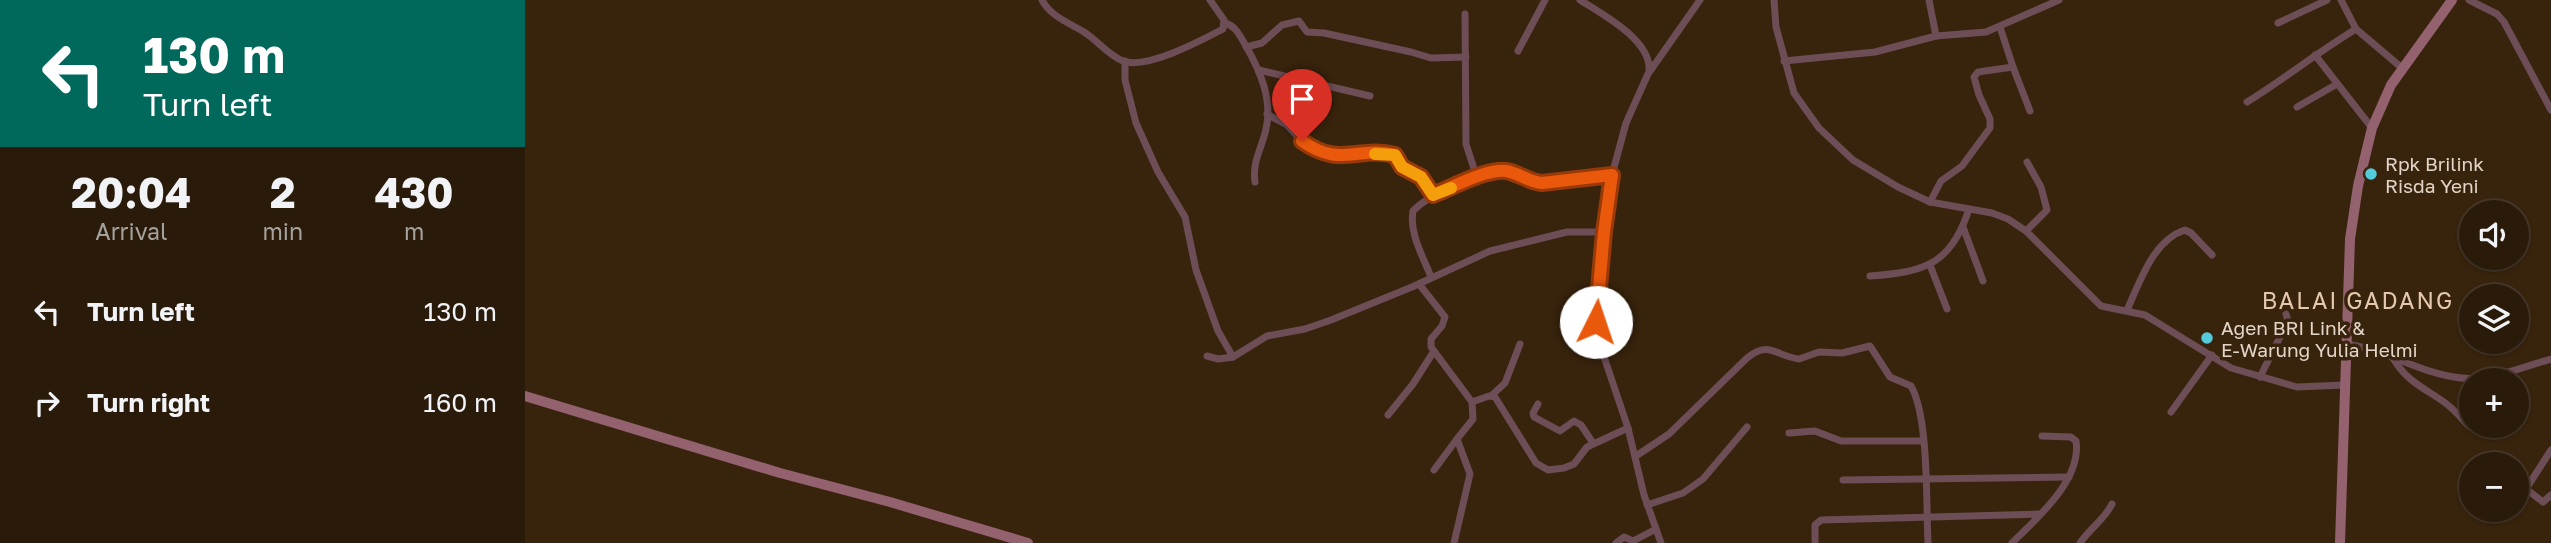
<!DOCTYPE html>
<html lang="en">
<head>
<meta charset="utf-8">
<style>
  :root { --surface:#2a1a09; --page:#362717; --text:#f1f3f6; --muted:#a5a19c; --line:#46382a }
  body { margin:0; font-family:"Golos Text",sans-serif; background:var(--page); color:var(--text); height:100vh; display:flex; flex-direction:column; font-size:26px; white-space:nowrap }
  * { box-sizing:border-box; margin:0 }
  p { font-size:23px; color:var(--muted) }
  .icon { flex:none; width:38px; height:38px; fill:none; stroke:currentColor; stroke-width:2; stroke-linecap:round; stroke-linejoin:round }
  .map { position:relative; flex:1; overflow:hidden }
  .sheet { display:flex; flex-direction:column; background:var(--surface); width:525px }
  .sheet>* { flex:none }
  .top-card { background:#00695c; color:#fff; overflow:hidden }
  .controls { position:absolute; left:1934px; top:200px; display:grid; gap:14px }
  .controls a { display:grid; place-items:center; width:70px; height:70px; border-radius:50%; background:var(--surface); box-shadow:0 2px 5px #0004,0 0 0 2px var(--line); font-size:35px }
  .pin { position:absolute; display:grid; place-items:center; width:60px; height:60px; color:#fff; margin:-72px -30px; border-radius:50% 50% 50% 0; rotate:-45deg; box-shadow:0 0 7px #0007 }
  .pin .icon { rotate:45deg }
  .me { position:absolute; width:77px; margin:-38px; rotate:4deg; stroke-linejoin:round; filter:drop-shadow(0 0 5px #0008) }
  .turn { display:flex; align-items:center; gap:24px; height:147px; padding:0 28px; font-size:32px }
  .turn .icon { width:91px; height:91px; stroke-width:2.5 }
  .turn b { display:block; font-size:49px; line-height:60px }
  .eta { display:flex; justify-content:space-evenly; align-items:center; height:119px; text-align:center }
  .eta b { font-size:42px; font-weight:700; line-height:49px }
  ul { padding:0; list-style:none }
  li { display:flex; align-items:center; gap:21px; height:91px; padding:0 28px }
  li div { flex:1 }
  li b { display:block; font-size:26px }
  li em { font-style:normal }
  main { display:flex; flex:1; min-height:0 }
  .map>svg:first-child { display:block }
</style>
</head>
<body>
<main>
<section class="sheet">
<div class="top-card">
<div class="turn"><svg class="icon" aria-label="left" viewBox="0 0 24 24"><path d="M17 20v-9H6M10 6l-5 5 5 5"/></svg><div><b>130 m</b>Turn left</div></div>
</div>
<div class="eta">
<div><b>20:04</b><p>Arrival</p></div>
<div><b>2</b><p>min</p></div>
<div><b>430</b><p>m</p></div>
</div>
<ul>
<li><svg class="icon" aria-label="left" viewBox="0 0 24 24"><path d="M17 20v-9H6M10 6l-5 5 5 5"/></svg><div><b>Turn left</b></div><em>130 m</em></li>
<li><svg class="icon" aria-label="right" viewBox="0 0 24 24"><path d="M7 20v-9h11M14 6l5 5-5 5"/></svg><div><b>Turn right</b></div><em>160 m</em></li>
</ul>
</section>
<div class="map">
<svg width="2026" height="543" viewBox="0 0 2026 543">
  <rect width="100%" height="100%" fill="#38230c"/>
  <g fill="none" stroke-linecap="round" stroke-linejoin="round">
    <g stroke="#6d4d56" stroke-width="7">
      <path d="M517 0C525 16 544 23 559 32 572 40 583 55 598 61 621 70 677 40 698 29L699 20 685 0"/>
      <path d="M1055 0C1077 14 1126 40 1124 70"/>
      <polyline points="1249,0 1251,27 1269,93 1294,128 1328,160 1373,187 1405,202 1467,213 1483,219 1501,231 1576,306 1620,315 1706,368 1772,387 1819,385"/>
      <polyline points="1404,0 1411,36"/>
      <polyline points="1816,0 1831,29 1877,68"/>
      <polyline points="1944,0 1972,14 1979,22 2026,110"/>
      <polyline points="940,14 941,144 952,178"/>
      <path d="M700 23C711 26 715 36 721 46 735 71 748 100 741 129 737 148 727 161 730 182"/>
      <polyline points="1753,23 1802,0"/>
      <polyline points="1475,27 1488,67 1505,111"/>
      <polyline points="721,47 737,43 757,25 774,21 782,32 799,33 886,52 906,58 941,57"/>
      <polyline points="993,51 1020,0"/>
      <polyline points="1790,55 1847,128"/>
      <polyline points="600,61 600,80 611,123 633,172 660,217 671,270 693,331 708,357"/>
      <polyline points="1259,61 1350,52 1411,36 1461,32 1534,0"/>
      <polyline points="734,70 845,96"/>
      <polyline points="772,78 780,116"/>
      <path d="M1722 102C1759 79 1793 52 1831 29"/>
      <polyline points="1772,107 1812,84"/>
      <polyline points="742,114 762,125 777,141 792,152 805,155 871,155 877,167 896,177 908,195"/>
      <polyline points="1405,202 1416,181 1437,166 1465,128 1465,119 1454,95 1449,77 1453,72 1488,67"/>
      <polyline points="1438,227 1458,281"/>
      <polyline points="1501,231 1522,210 1516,187 1502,162"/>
      <polyline points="1405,265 1422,309"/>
      <path d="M1345 276C1399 272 1426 265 1444 209"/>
      <path d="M906 277C898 256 884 234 888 211 903 195 958 169 980 171 993 172 1003 182 1017 183L1087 175"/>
      <polyline points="894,284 920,317 917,326 906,339 906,347 947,402 948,419 932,439 945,474 929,543"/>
      <path d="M1602 310C1615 282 1628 240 1660 230L1666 233 1687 255"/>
      <path d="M1822 344C1862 350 1896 374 1936 378 1967 381 1997 367 2026 359"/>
      <polyline points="682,356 693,359 708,357 742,336 780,329 806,320 887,287 965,251 1042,232 1079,232"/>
      <path d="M1868 358C1881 381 1899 388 1919 402 1929 409 1936 418 1944 426"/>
      <polyline points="1735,377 1763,321 1761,314"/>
      <polyline points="967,395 980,383 995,344"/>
      <polyline points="947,402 964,396 970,397 1011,463 1023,470 1039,468 1049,464 1062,447 1103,428"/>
      <polyline points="1013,404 1008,413 1009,417 1035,431 1049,421 1056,425 1068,443"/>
      <polyline points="1646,412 1687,355"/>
      <polyline points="863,415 888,384 909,351"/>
      <polyline points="1264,433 1290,431 1316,441 1397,441"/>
      <polyline points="2026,450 2001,489 2018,502 2026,495"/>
      <path d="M1111 456 1144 434 1222 358C1245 340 1250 356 1274 359L1294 352 1317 353 1345 346 1365 377 1386 386C1404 417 1401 504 1403 543"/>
      <polyline points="909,470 932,439"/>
      <polyline points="1318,480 1544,477"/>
      <polyline points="1122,505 1158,493 1178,479 1222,427"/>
      <polyline points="1091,543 1099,537 1108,541 1131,529"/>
      <polyline points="1136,543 1119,495 1103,428 1074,342 1071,308 1087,175 1101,123 1123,74 1175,0"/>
      <polyline points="1290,543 1290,525 1296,520 1515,514"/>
      <path d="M1487 543C1512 518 1557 480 1551 441L1546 437 1517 436"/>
      <path d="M1555 543C1565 528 1580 519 1587 504"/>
    </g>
    <g stroke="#94616f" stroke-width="10">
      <polyline points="0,396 255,473 365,502 503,543"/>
      <polyline points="1815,543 1825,239 1833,186 1847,128 1866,85 1927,0"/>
    </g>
  </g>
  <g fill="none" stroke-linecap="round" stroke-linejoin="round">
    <g stroke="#983908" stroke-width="18">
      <path id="route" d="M777 141C816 169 834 145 870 155L877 167 896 177 908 195C928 187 960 169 981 171 994 173 1004 182 1017 183L1087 175 1079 232 1071 322"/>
    </g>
    <use href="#route" stroke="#ea580c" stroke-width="12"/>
    <polyline stroke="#f59e0b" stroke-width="12" points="850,154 870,155 877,167 896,177 908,195 926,188"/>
  </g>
  <g fill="#53cbdb" stroke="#38230c" stroke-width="2.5">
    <circle cx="1846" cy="174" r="7"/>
    <circle cx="1682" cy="338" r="7"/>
  </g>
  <g text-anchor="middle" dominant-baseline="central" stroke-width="7" stroke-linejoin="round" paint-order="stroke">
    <g font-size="19" fill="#e3d5c8" stroke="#38230c" text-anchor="start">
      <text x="1860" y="163">Rpk Brilink<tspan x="1860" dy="22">Risda Yeni</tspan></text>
      <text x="1696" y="327">Agen BRI Link &amp;<tspan x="1696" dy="22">E-Warung Yulia Helmi</tspan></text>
    </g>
    <g font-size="23" letter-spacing="2" fill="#e3c8ad" stroke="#38230c">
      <text x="1833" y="300">BALAI GADANG</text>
    </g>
  </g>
</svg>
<div class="controls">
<a><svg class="icon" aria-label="sound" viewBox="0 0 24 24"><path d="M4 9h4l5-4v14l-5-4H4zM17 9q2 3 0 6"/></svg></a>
<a><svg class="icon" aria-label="layers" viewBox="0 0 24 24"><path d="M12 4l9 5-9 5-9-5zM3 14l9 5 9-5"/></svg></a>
<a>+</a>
<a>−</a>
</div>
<div class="pin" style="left:777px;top:141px;background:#d93025"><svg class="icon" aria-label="arrive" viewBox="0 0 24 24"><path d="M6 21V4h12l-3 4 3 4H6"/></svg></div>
<svg class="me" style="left:1071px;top:322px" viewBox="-20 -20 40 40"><circle r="19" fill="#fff"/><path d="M0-13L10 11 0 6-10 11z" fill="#ea580c"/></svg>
</div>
</main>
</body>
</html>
